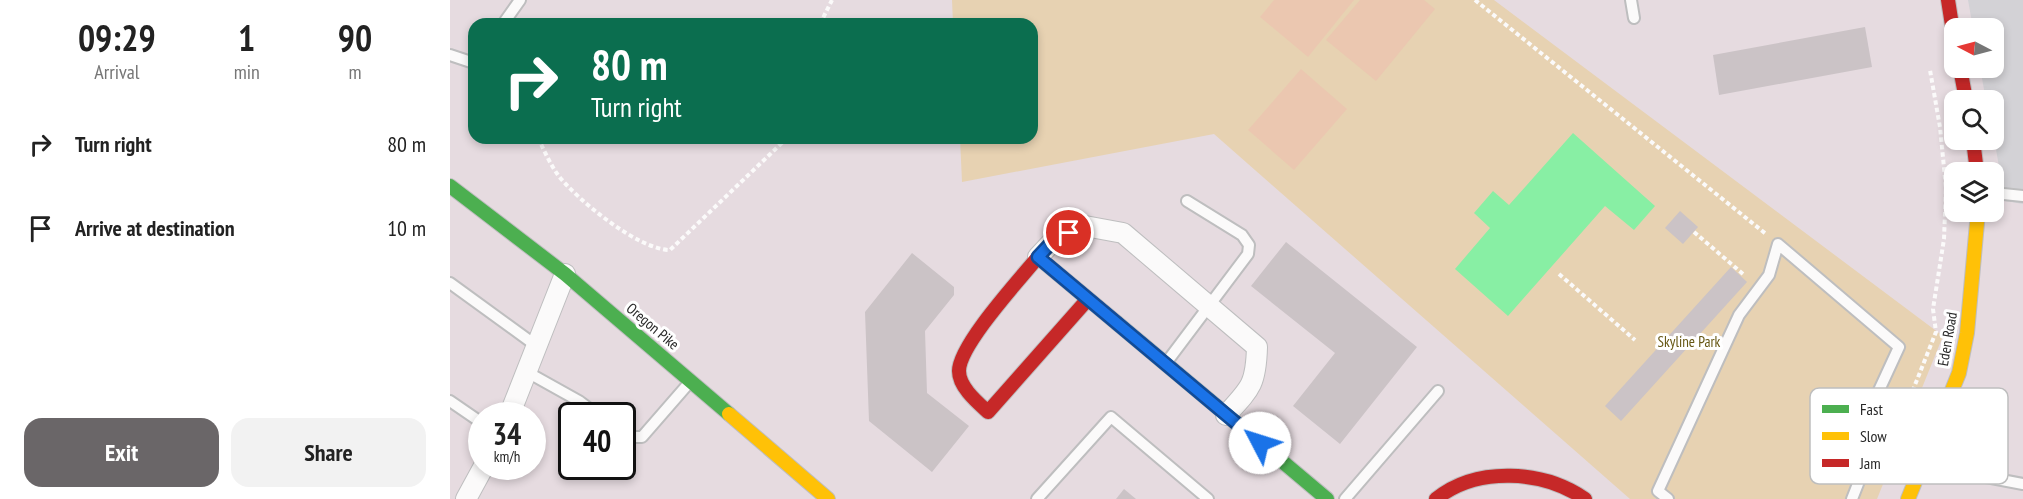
<!DOCTYPE html>
<html lang="en">
<head>
<meta charset="utf-8">
<style>
  :root { --surface:#fff; --page:#f2f2f2; --text:#222; --muted:#767676; --accent:#6a6668 }
  body { margin:0; font-family:"PT Sans Narrow",sans-serif; background:var(--page); color:var(--text); height:100vh; display:flex; flex-direction:column; font-size:22px; white-space:nowrap }
  * { box-sizing:border-box; margin:0 }
  p { font-size:20px; color:var(--muted) }
  .icon { flex:none; width:33px; height:33px; fill:none; stroke:currentColor; stroke-width:2; stroke-linecap:round; stroke-linejoin:round }
  .map { position:relative; flex:1; overflow:hidden }
  .sheet { display:flex; flex-direction:column; background:var(--surface); width:450px }
  .sheet>* { flex:none }
  .guide { position:absolute; left:18px; top:18px; width:570px; height:126px; border-radius:18px; box-shadow:0 3px 9px #0003; background:#0b6e4f; color:#fff; overflow:hidden }
  .needle { width:39px; rotate:276deg }
  .tools { position:absolute; left:1494px; top:18px; display:grid; gap:12px }
  .tools a { display:grid; place-items:center; width:60px; height:60px; border-radius:12px; background:var(--surface); box-shadow:0 3px 9px #0003; font-size:30px }
  .speed { position:absolute; left:18px; top:402px; display:flex; gap:12px; font-size:30px; font-weight:700; text-align:center }
  .speed>* { display:grid; place-content:center; width:78px; height:78px; border-radius:50%; background:var(--surface); box-shadow:0 3px 9px #0003; line-height:1 }
  .speed small { font-size:15px; font-weight:400 }
  .speed .limit { border:3px solid #111; border-radius:9px; background:#fff; color:#111 }
  .pin { position:absolute; display:grid; place-items:center; width:51px; height:51px; color:#fff; margin:-26px; border:3px solid #fff; border-radius:50%; box-shadow:0 2px 6px #0007 }
  .me { position:absolute; width:66px; margin:-33px; rotate:310deg; stroke-linejoin:round; filter:drop-shadow(0 0 4px #0008) }
  .turn { display:flex; align-items:center; gap:21px; height:126px; padding:0 24px; font-size:27px }
  .turn .icon { width:78px; height:78px; stroke-width:2.5 }
  .turn b { display:block; font-size:42px; line-height:51px }
  .eta { display:flex; justify-content:space-evenly; align-items:center; height:102px; text-align:center }
  .eta b { font-size:36px; font-weight:800; line-height:42px }
  .cta { display:flex; gap:12px; margin-top:auto; padding:12px 24px }
  .cta a { flex:1; height:69px; border-radius:18px; background:var(--accent); color:#fff; font-size:24px; font-weight:800; line-height:69px; text-align:center }
  .cta a+a { background:var(--page); color:var(--text) }
  ul { padding:0; list-style:none }
  li { display:flex; align-items:center; gap:18px; height:84px; padding:0 24px }
  li div { flex:1 }
  li b { display:block; font-size:22px }
  li em { font-style:normal }
  main { display:flex; flex:1; min-height:0 }
  .map>svg:first-child { display:block }
</style>
</head>
<body>
<main>
<section class="sheet">
<div class="eta">
<div><b>09:29</b><p>Arrival</p></div>
<div><b>1</b><p>min</p></div>
<div><b>90</b><p>m</p></div>
</div>
<ul>
<li><svg class="icon" aria-label="right" viewBox="0 0 24 24"><path d="M7 20v-9h11M14 6l5 5-5 5"/></svg><div><b>Turn right</b></div><em>80 m</em></li>
<li><svg class="icon" aria-label="arrive" viewBox="0 0 24 24"><path d="M6 21V4h12l-3 4 3 4H6"/></svg><div><b>Arrive at destination</b></div><em>10 m</em></li>
</ul>
<div class="cta"><a>Exit</a><a>Share</a></div>
</section>
<div class="map">
<svg width="1573" height="499" viewBox="0 0 1573 499">
  <rect width="100%" height="100%" fill="#e6dbe0"/>
  <polygon fill="#d3d2d6" points="1518,0 1573,0 1573,204 1555,201 1544,138 1544,100 1536,100 1530,68 1544,68 1544,28 1523,28"/>
  <polygon fill="#e7d2b2" points="502,0 1044,0 1493,336 1427,499 1180,499 764,134 512,182 510,138 582,138 582,24 503,24"/>
  <g fill="#ebc7b0">
    <polygon points="824,0 904,0 858,57 810,17"/>
    <polygon points="910,0 974,0 985,9 926,81 876,40"/>
    <polygon points="851,69 897,109 844,170 798,130"/>
  </g>
  <polygon fill="#88efa4" points="1123,133 1205,206 1184,230 1155,206 1058,316 1005,269 1040,228 1024,213 1043,191 1059,205"/>
  <g fill="#cbc3c6">
    <polygon points="1415,27 1422,67 1269,95 1263,55"/>
    <polygon points="1230,211 1248,227 1233,244 1215,228"/>
    <polygon points="836,242 967,347 890,444 843,406 885,353 801,286"/>
    <polygon points="462,253 504,287 504,295 475,331 477,393 519,426 482,472 419,421 415,312"/>
    <polygon points="1281,267 1297,282 1171,421 1155,406"/>
    <polygon points="674,489 686,499 666,499"/>
  </g>
  <g fill="none" stroke-linecap="round" stroke-linejoin="round">
    <g stroke="#bebebf" stroke-width="14">
      <g id="lane">
        <polyline points="1181,0 1184,18"/>
        <polyline points="53,24 70,0"/>
        <polyline points="0,55 24,63"/>
        <polyline points="1544,193 1573,196"/>
        <polyline points="0,283 88,347"/>
        <polyline points="716,363 798,254 799,245 792,235 737,201"/>
        <polyline points="77,372 129,401 149,416"/>
        <polyline points="0,401 32,423"/>
        <polyline points="172,433 177,437 192,437 239,383"/>
        <polyline points="1473,465 1573,484"/>
        <polyline points="587,499 661,417 758,499"/>
        <polyline points="895,499 988,391"/>
        <polyline points="1218,499 1208,491 1289,315 1319,275 1328,244 1449,347 1425,399 1478,445"/>
        <polyline points="1402,499 1437,410"/>
      </g>
    </g>
    <g stroke="#bebebf" stroke-width="22">
      <g id="street">
        <path d="M588 257 603 241 635 226 673 233 807 347C806 384 801 388 776 415"/>
        <polyline points="59,416 115,274"/>
        <polyline points="16,499 34,466"/>
      </g>
    </g>
    <g stroke="#bebebf" stroke-width="16">
      <g id="fast">
        <polyline points="0,186 115,274 279,414"/>
        <polyline points="667,323 877,499"/>
      </g>
    </g>
    <g stroke="#bebebf" stroke-width="16">
      <g id="slow">
        <polyline points="279,414 378,499"/>
        <polyline points="1458,499 1509,373 1517,333 1528,212"/>
      </g>
    </g>
    <g stroke="#bebebf" stroke-width="16">
      <g id="jam">
        <polyline points="1498,0 1504,38"/>
        <polyline points="1510,68 1516,100"/>
        <polyline points="1523,140 1527,172"/>
        <path d="M638 299 538 412C527 402 509 387 509 371 509 345 570 279 588 257L667 323"/>
        <path d="M986 499C1027 466 1093 470 1135 499"/>
      </g>
    </g>
    <g stroke="#fbfafa" stroke-width="4" stroke-dasharray="4.5 3" stroke-linecap="butt">
      <polyline points="1025,0 1316,234"/>
      <polyline points="370,24 382,0"/>
      <path d="M88 138C94 150 100 164 108 175 127 200 189 250 220 250L337 138"/>
      <polyline points="1244,232 1293,274"/>
      <polyline points="1109,274 1185,340"/>
      <polyline points="1457,405 1486,332 1483,309 1494,239 1496,188 1490,127 1480,70"/>
    </g>
    <use href="#lane" stroke="#fbfafa" stroke-width="10"/>
    <use href="#street" stroke="#fbfafa" stroke-width="20"/>
    <use href="#fast" stroke="#4caf50" stroke-width="14"/>
    <use href="#slow" stroke="#ffc107" stroke-width="14"/>
    <use href="#jam" stroke="#c62828" stroke-width="14"/>
  </g>
  <g fill="none" stroke-linecap="round" stroke-linejoin="round">
    <g stroke="#114b97" stroke-width="15">
      <polyline id="route" points="619,233 603,241 588,257 810,443"/>
    </g>
    <use href="#route" stroke="#1a73e8" stroke-width="10"/>
  </g>
  <g text-anchor="middle" dominant-baseline="central" stroke-width="6" stroke-linejoin="round" paint-order="stroke">
    <g font-size="15" fill="#272727" stroke="#fff">
      <text transform="translate(203 326) rotate(40)">Oregon Pike</text>
      <text transform="translate(1497 339) rotate(-80)">Eden Road</text>
    </g>
    <g font-size="15" fill="#665714" stroke="#fff">
      <text x="1239" y="341">Skyline Park</text>
    </g>
  </g>
  <rect x="1360" y="388" width="198" height="96" rx="9" fill="#fff" stroke="#bebebe" stroke-width="1.5"/>
  <rect x="1372" y="405" width="27" height="8" fill="#4caf50"/>
  <rect x="1372" y="432" width="27" height="8" fill="#ffc107"/>
  <rect x="1372" y="459" width="27" height="8" fill="#c62828"/>
  <g font-size="16" fill="#272727">
    <text x="1410" y="415">Fast</text>
    <text x="1410" y="442">Slow</text>
    <text x="1410" y="469">Jam</text>
  </g>
</svg>
<div class="tools">
<a><svg class="needle" viewBox="-14 -14 28 28"><path d="M0-13l5 13h-10z" fill="#e53935"/><path d="M0 13l5-13h-10z" fill="#767676"/></svg></a>
<a><svg class="icon" aria-label="search" viewBox="0 0 24 24"><circle cx="10" cy="10" r="6"/><path d="M15 15l6 6"/></svg></a>
<a><svg class="icon" aria-label="layers" viewBox="0 0 24 24"><path d="M12 4l9 5-9 5-9-5zM3 14l9 5 9-5"/></svg></a>
</div>
<div class="speed"><div>34<small>km/h</small></div><div class="limit">40</div></div>
<div class="pin" style="left:619px;top:233px;background:#d93025"><svg class="icon" aria-label="arrive" viewBox="0 0 24 24"><path d="M6 21V4h12l-3 4 3 4H6"/></svg></div>
<svg class="me" style="left:810px;top:443px" viewBox="-20 -20 40 40"><circle r="19" fill="#fff"/><path d="M0-13L10 11 0 6-10 11z" fill="#1a73e8"/></svg>
<div class="guide">
<div class="turn"><svg class="icon" aria-label="right" viewBox="0 0 24 24"><path d="M7 20v-9h11M14 6l5 5-5 5"/></svg><div><b>80 m</b>Turn right</div></div>
</div>
</div>
</main>
</body>
</html>
